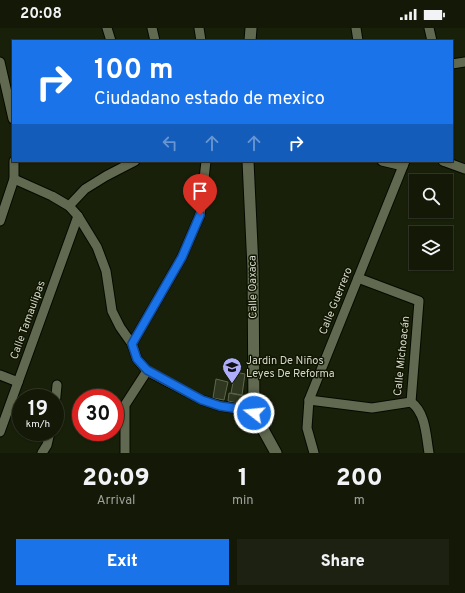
<!DOCTYPE html>
<html lang="en">
<head>
<meta charset="utf-8">
<style>
  :root { --surface:#131807; --page:#1c2111; --text:#f1f3f6; --muted:#9da09b; --line:#323728; --accent:#1a73e8 }
  body { margin:0; font-family:Overpass,sans-serif; background:var(--page); color:var(--text); height:100vh; display:flex; flex-direction:column; font-size:15px; white-space:nowrap }
  * { box-sizing:border-box; margin:0 }
  p { font-size:13px; color:var(--muted) }
  .icon { flex:none; width:22px; height:22px; fill:none; stroke:currentColor; stroke-width:2; stroke-linecap:round; stroke-linejoin:round }
  .map { position:relative; height:425px; overflow:hidden }
  .side { display:flex; flex-direction:column; background:var(--surface); flex:1 }
  .side>* { flex:none }
  .guide { position:absolute; left:12px; top:12px; width:441px; height:122px; border-radius:0px; box-shadow:0 1px 3px #0004,0 0 0 1px var(--line); background:#1a73e8; color:#fff; overflow:hidden }
  .tools { position:absolute; left:409px; top:146px; display:grid; gap:8px }
  .tools a { display:grid; place-items:center; width:44px; height:44px; border-radius:0px; background:var(--surface); box-shadow:0 1px 3px #0004,0 0 0 1px var(--line); font-size:20px }
  .speed { position:absolute; left:12px; top:361px; display:flex; gap:8px; font-size:20px; font-weight:700; text-align:center }
  .speed>* { display:grid; place-content:center; width:52px; height:52px; border-radius:50%; background:var(--surface); box-shadow:0 1px 3px #0004,0 0 0 1px var(--line); line-height:1 }
  .speed small { font-size:10px; font-weight:400 }
  .speed .limit { border:6px solid #d22; background:#fff; color:#111 }
  .pin { position:absolute; display:grid; place-items:center; width:34px; height:34px; color:#fff; margin:-41px -17px; border-radius:50% 50% 50% 0; rotate:-45deg; box-shadow:0 0 4px #0007 }
  .pin .icon { rotate:45deg }
  .me { position:absolute; width:44px; margin:-22px; rotate:286deg; stroke-linejoin:round; filter:drop-shadow(0 0 3px #0008) }
  .turn { display:flex; align-items:center; gap:14px; height:84px; padding:0 16px; font-size:18px }
  .turn .icon { width:52px; height:52px; stroke-width:2.5 }
  .turn b { display:block; font-size:28px; line-height:34px }
  .lanes { display:flex; align-items:center; height:38px; padding:0 16px; background:#0003; justify-content:center; gap:20px; direction:ltr }
  .lanes .off { opacity:.35 }
  .eta { display:flex; justify-content:space-evenly; align-items:center; height:68px; text-align:center }
  .eta b { font-size:24px; font-weight:800; line-height:28px }
  .action { display:flex; gap:8px; margin-top:auto; padding:8px 16px }
  .action a { flex:1; height:46px; border-radius:0px; background:var(--accent); color:#fff; font-size:16px; font-weight:800; line-height:46px; text-align:center }
  .action a+a { background:var(--page); color:var(--text) }
  .status { display:flex; justify-content:space-between; align-items:center; height:28px; padding:0 20px; background:var(--surface); direction:ltr }
  .status svg { height:11px; fill:currentColor }
  .map>svg:first-child { display:block }
</style>
</head>
<body>
<div class="status"><b>20:08</b><svg viewBox="0 0 49 12"><path d="M0 12V9h3v3zM5 12V6h3v6zM10 12V3h3v9zM15 12V0h3v12zM26 1h20v11H26zM47 4h2v5h-2z"/></svg></div>
<div class="map">
<svg width="465" height="425" viewBox="0 0 465 425">
  <rect width="100%" height="100%" fill="#192009"/>
  <g fill="#303720" stroke="#5e674d">
    <polygon points="235,344 245,346 242,367 231,365"/>
    <polygon points="216,351 228,354 224,372 213,370"/>
    <polygon points="229,365 248,369 246,377 228,373"/>
  </g>
  <g fill="none" stroke-linecap="round" stroke-linejoin="round">
    <g stroke="#050900" stroke-width="11">
      <g id="minor">
        <polyline points="107,0 111,13"/>
        <polyline points="152,0 155,13"/>
        <polyline points="199,0 201,13"/>
        <polyline points="356,0 358,13"/>
        <polyline points="429,0 432,13"/>
        <polyline points="0,34 13,91"/>
        <polyline points="452,36 465,34"/>
        <polyline points="382,133 403,138"/>
        <polyline points="443,133 465,141"/>
        <polyline points="14,151 52,168 69,178 78,188 97,219 106,243 112,283 120,299 132,316 137,331 147,343 202,372 220,378 240,381 254,385"/>
        <polyline points="69,178 85,161 106,148 135,133"/>
        <polyline points="0,193 14,151 14,133"/>
        <polyline points="358,250 419,273 411,374"/>
        <polyline points="132,316 182,229 200,187 206,133"/>
        <polyline points="0,347 18,354"/>
        <polyline points="309,372 372,380 411,374"/>
        <path d="M411 374C426 385 426 408 429 425"/>
        <polyline points="55,378 57,357"/>
        <polyline points="0,404 78,188"/>
        <polyline points="42,425 47,417 50,404"/>
        <polyline points="125,425 125,377 147,343"/>
        <polyline points="314,425 307,400 309,372 405,133"/>
      </g>
    </g>
    <g stroke="#050900" stroke-width="13">
      <g id="tertiary">
        <polyline points="250,13 251,0"/>
        <polyline points="248,133 253,240 254,385 276,425"/>
      </g>
    </g>
    <use href="#minor" stroke="#616a50" stroke-width="9"/>
    <use href="#tertiary" stroke="#616a50" stroke-width="11"/>
  </g>
  <g fill="none" stroke-linecap="round" stroke-linejoin="round">
    <g stroke="#114b97" stroke-width="10">
      <polyline id="route" points="200,187 182,229 132,316 137,331 147,342 202,372 220,378 240,381 254,385"/>
    </g>
    <use href="#route" stroke="#1a73e8" stroke-width="7"/>
  </g>
  <defs>
    <g id="school-pin" transform="scale(1)"><path d="M0 17L-7.5 6A9.5 9.5 0 1 1 7.5 6Z" fill="#aeaefa" stroke="#101602"/><path d="M0-5L7-2L0 1L-7-2ZM-4 1L0 2.5L4 1V4Q0 6-4 4Z" fill="#111"/></g>
  </defs>
  <g fill-rule="evenodd">
    <use href="#school-pin" x="232" y="339"/>
  </g>
  <g text-anchor="middle" dominant-baseline="central" stroke-width="3" stroke-linejoin="round" paint-order="stroke">
    <g font-size="11" fill="#d2d7c9" stroke="#101602">
      <text transform="translate(253 259) rotate(-91)">Calle Oaxaca</text>
      <text transform="translate(336 273) rotate(-68)">Calle Guerrero</text>
      <text transform="translate(28 292) rotate(-70)">Calle Tamaulipas</text>
      <text transform="translate(402 328) rotate(-84)">Calle Michoacán</text>
    </g>
    <g font-size="11" fill="#d2d7c9" stroke="#101602" text-anchor="start">
      <text x="246" y="333">Jardin De Niños<tspan x="246" dy="13">Leyes De Reforma</tspan></text>
    </g>
  </g>
</svg>
<div class="tools">
<a><svg class="icon" aria-label="search" viewBox="0 0 24 24"><circle cx="10" cy="10" r="6"/><path d="M15 15l6 6"/></svg></a>
<a><svg class="icon" aria-label="layers" viewBox="0 0 24 24"><path d="M12 4l9 5-9 5-9-5zM3 14l9 5 9-5"/></svg></a>
</div>
<div class="speed"><div>19<small>km/h</small></div><div class="limit">30</div></div>
<div class="pin" style="left:200px;top:187px;background:#d93025"><svg class="icon" aria-label="arrive" viewBox="0 0 24 24"><path d="M6 21V4h12l-3 4 3 4H6"/></svg></div>
<svg class="me" style="left:254px;top:385px" viewBox="-20 -20 40 40"><circle r="17" fill="#1a73e8" stroke="#fff" stroke-width="3"/><path d="M0-11L8 9 0 5-8 9z" fill="#fff"/></svg>
<div class="guide">
<div class="turn"><svg class="icon" aria-label="right" viewBox="0 0 24 24"><path d="M7 20v-9h11M14 6l5 5-5 5"/></svg><div><b>100 m</b>Ciudadano estado de mexico</div></div>
<div class="lanes"><svg class="icon off" aria-label="left" viewBox="0 0 24 24"><path d="M17 20v-9H6M10 6l-5 5 5 5"/></svg><svg class="icon off" aria-label="ahead" viewBox="0 0 24 24"><path d="M12 20V5M6 11l6-6 6 6"/></svg><svg class="icon off" aria-label="ahead" viewBox="0 0 24 24"><path d="M12 20V5M6 11l6-6 6 6"/></svg><svg class="icon" aria-label="right" viewBox="0 0 24 24"><path d="M7 20v-9h11M14 6l5 5-5 5"/></svg></div>
</div>
</div>
<section class="side">
<div class="eta">
<div><b>20:09</b><p>Arrival</p></div>
<div><b>1</b><p>min</p></div>
<div><b>200</b><p>m</p></div>
</div>
<div class="action"><a>Exit</a><a>Share</a></div>
</section>
</body>
</html>
